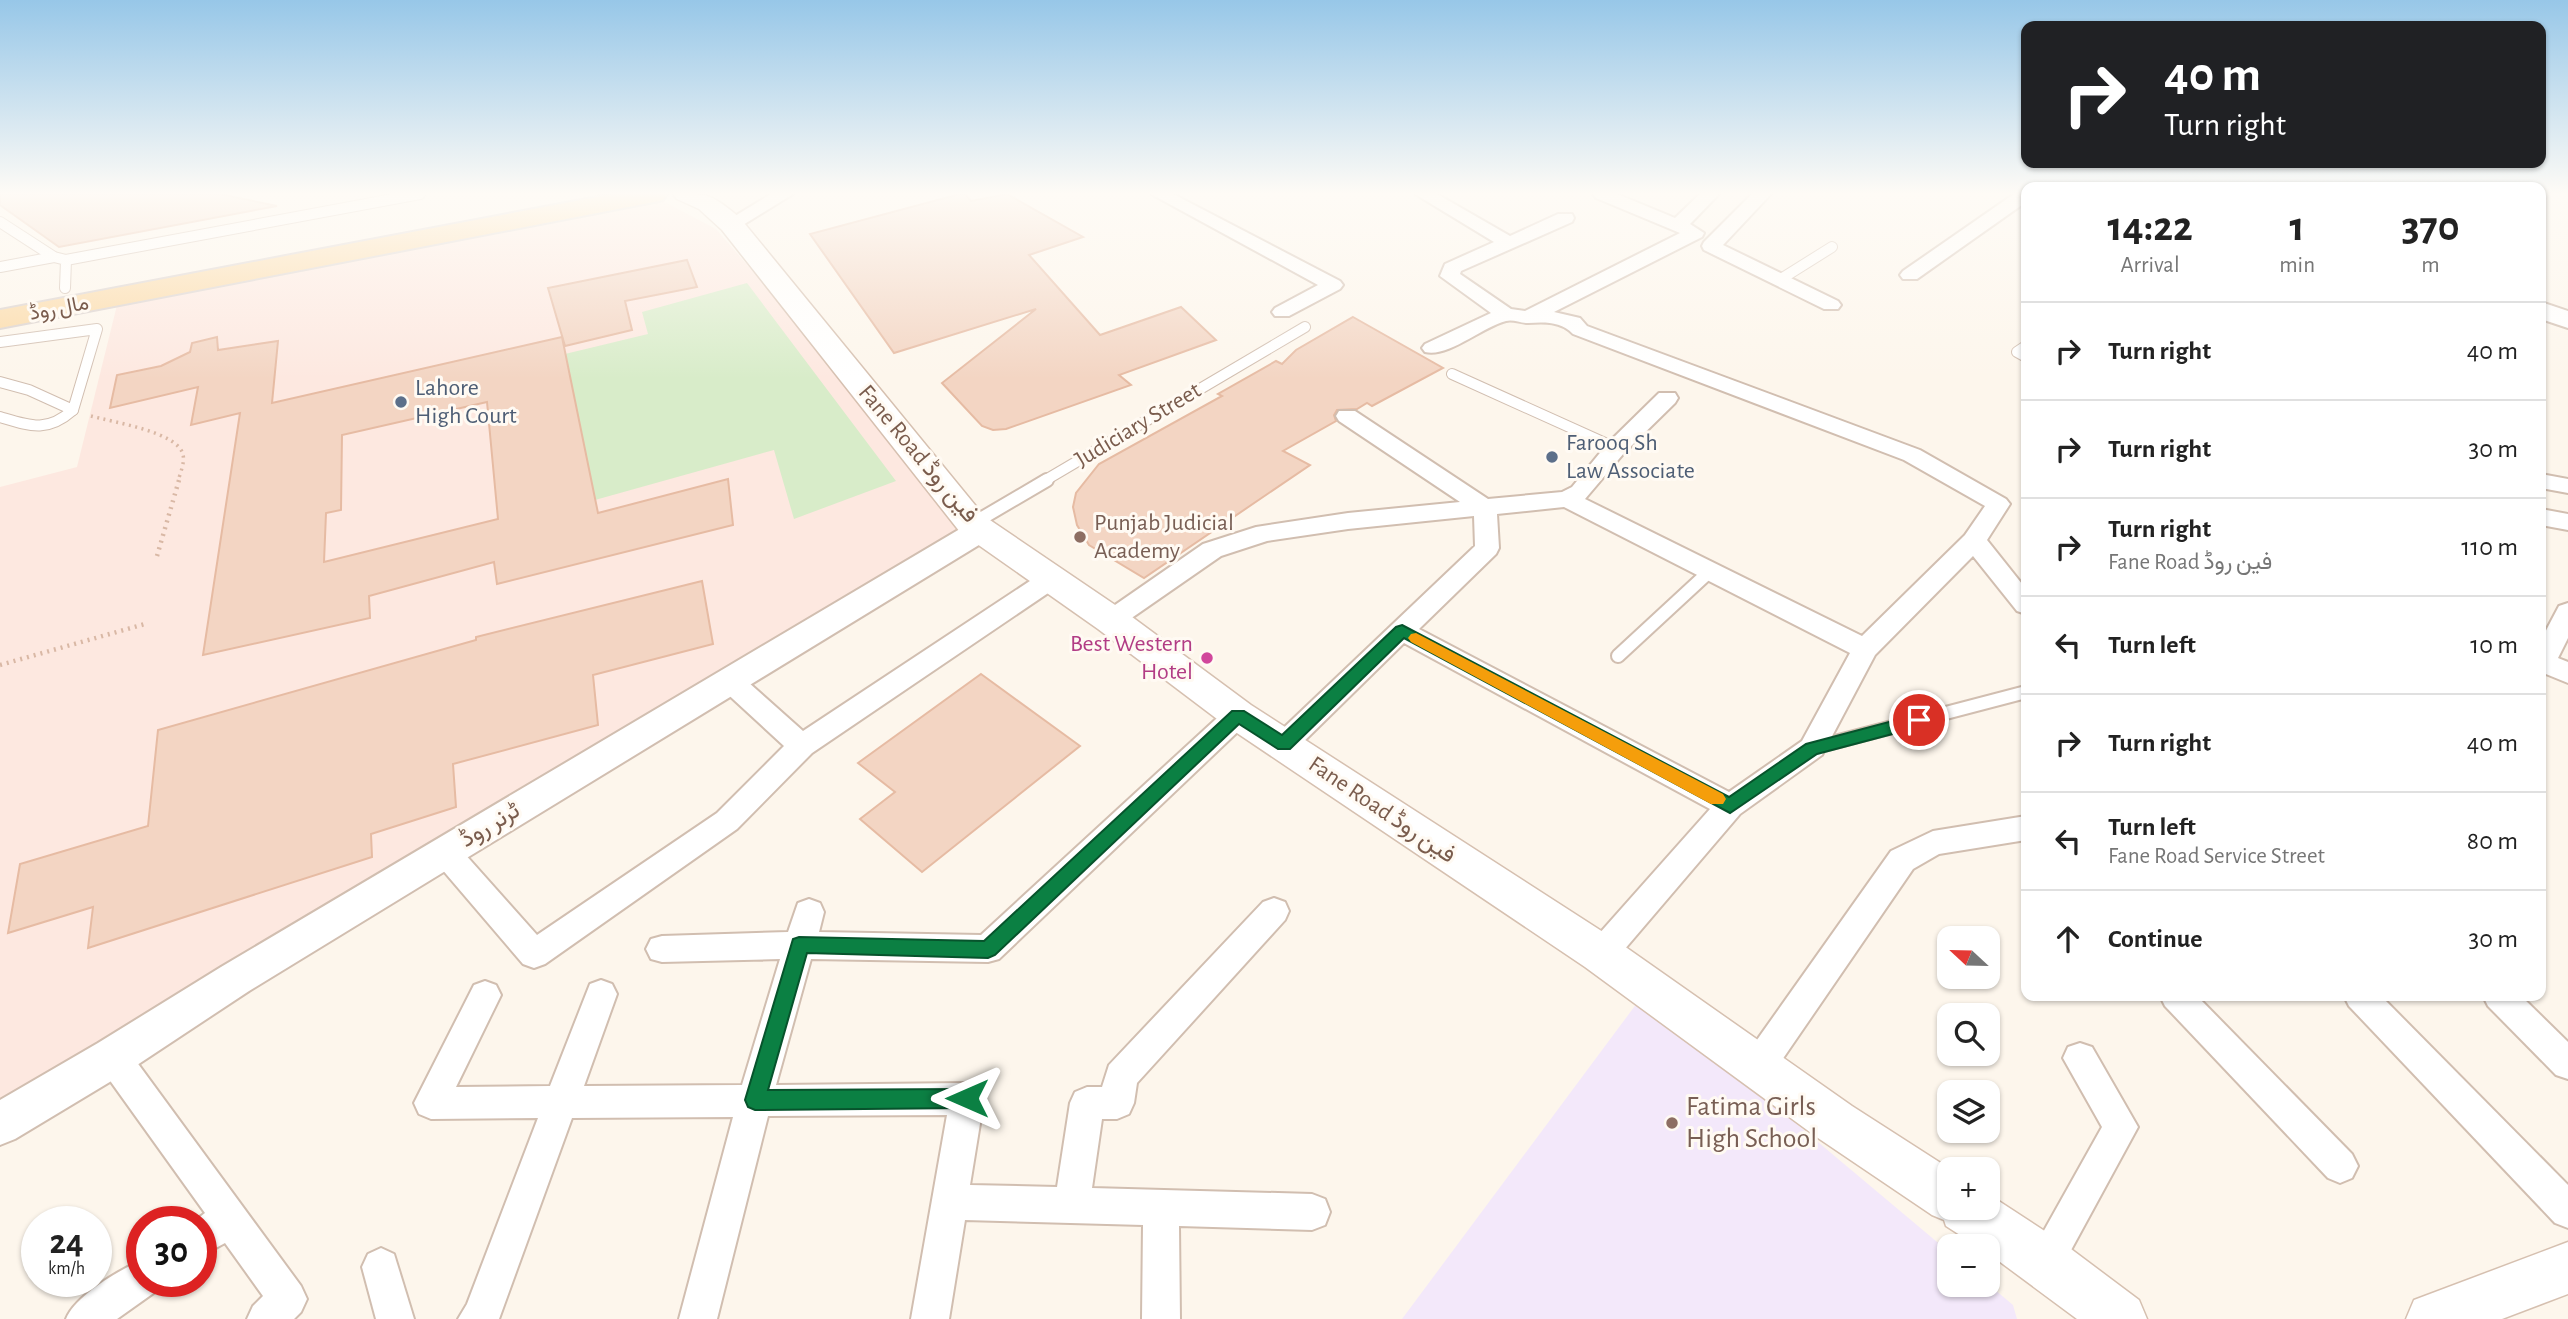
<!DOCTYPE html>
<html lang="en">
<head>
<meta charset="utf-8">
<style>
  :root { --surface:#fff; --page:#f2f2f2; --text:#222; --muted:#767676; --line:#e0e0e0 }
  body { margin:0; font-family:"Alegreya Sans",Vazirmatn,sans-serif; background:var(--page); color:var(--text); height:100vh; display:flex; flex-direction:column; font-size:26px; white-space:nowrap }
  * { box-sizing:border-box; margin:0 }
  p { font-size:23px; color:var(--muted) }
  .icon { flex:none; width:38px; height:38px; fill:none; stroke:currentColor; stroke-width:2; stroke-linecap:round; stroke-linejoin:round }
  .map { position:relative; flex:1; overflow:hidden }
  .details { position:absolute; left:2021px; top:182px; width:525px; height:819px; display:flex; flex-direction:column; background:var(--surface); border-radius:14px; box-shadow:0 2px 5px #0004 }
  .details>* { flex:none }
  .guide { position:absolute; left:2021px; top:21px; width:525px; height:147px; border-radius:14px; box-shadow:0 2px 5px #0004; background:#202124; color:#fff; overflow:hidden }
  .needle { width:46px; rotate:292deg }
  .buttons { position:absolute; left:1937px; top:926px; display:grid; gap:14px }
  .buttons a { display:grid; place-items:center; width:63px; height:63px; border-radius:14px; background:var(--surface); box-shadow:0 2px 5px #0004; font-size:35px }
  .speed { position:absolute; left:21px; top:1206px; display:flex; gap:14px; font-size:35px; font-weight:700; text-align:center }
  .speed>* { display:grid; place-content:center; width:91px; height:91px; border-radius:50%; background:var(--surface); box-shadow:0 2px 5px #0004; line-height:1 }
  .speed small { font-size:18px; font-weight:400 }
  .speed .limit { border:10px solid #d22; background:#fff; color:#111 }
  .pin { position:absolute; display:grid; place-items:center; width:60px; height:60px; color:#fff; margin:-30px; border:4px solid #fff; border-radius:50%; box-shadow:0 2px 7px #0007 }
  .me { position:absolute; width:77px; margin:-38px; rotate:270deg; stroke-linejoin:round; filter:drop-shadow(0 0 5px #0008) }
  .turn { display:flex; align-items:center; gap:24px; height:147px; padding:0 28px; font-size:32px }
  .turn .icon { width:91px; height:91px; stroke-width:2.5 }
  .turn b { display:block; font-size:49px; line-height:60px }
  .eta { display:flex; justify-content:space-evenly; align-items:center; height:119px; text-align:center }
  .eta b { font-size:42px; font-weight:600; line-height:49px }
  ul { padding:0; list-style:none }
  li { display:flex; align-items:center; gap:21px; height:98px; padding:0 28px; border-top:2px solid var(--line) }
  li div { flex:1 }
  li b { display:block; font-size:26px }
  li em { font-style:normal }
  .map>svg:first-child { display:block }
</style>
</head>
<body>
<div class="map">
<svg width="2568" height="1319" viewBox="0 0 2568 1319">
  <rect width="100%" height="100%" fill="#fdf6ec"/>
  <polygon fill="#fde8e0" points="659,199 716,229 972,524 0,1111 0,487 77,467 119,297"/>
  <polygon fill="#f3e8fa" points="1643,995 1949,1252 1950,1284 1988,1284 2013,1305 2017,1319 1402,1319"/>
  <polygon fill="#d8ecc9" points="747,283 896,481 794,519 774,450 595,500 565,354 648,334 642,312"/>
  <g fill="#f3d5c3" stroke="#e6bba3" stroke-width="2" fill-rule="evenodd">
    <polygon points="0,194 220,194 277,206 59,247 0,205"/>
    <polygon points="960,194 965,194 971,201 1007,194 1083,237 1029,255 1100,335 1181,307 1216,340 1119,375 1131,385 1006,429 993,430 982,426 942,383 1036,309 894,353 810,234"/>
    <polygon points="687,260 697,287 625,301 632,330 565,346 548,288"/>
    <polygon points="1353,317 1443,368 1372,406 1367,403 1357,409 1337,410 1334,415 1336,421 1283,451 1310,465 1144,578 1089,545 1077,525 1073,507 1076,493 1099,464 1222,396 1218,394 1276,361 1282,364 1296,350"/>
    <path d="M217 337 218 350 278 341 272 403 562 337 598 513 728 479 733 525 497 584 494 562 369 596 370 618 203 655 240 413 191 425 198 387 110 408 117 375 161 366 190 352 192 343ZM487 402 498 519 324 562 326 513 341 510 342 435Z"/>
    <polygon points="702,581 713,644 593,675 598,725 453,764 456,807 371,834 372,857 88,948 93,907 8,933 20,864 148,826 158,730 476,640 476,637"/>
    <polygon points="981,674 1080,746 922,872 860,819 895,792 858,763"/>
  </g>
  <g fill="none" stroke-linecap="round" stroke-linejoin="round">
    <g stroke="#d1beb0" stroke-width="12">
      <g id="service-far1">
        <polyline points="0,222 54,257 66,260 65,288"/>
        <polyline points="66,260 420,194"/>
        <polyline points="0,267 54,257"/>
        <polyline points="1781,279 1832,247"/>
        <polyline points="0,342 97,329 73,410 29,390 0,382"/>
        <polyline points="2026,346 2017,352 2026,357"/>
        <polyline points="1452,374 1616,448"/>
        <path d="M0 417C30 426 47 433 73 410"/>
        <polyline points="1044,481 1305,327"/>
      </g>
    </g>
    <g stroke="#d1beb0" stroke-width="16">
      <g id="service">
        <polyline points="972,524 1047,480"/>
        <polyline points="1618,656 1710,571"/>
        <polyline points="1812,748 2026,692"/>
      </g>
    </g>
    <g stroke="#d1beb0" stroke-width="4">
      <g id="minor">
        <polygon points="771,194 793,194 738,228 724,228 722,224"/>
        <polygon points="1151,194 1173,194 1340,281 1343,285 1340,289 1289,316 1275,316 1272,312 1275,308 1318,285"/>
        <path d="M1415 194H1437L1510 236 1558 214H1572L1574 218 1572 222 1461 271 1460 274 1511 309 1525 311 1680 233 1596 198 1593 194H1617L1675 218 1700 194H1719L1690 224 1704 233 1702 237 1554 312 1580 318 1587 326 1920 450 2006 499 2010 504 1987 540 2026 589V614L2017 611 1973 556 1875 655 1822 755 1740 814 1612 964 1601 968 1590 964 1585 954 1590 944 1710 809 1404 643 1294 751 1284 755 1274 751 1270 744 1274 737 1475 546 1474 516 1348 529 1267 541 1221 556 1120 626 1111 629 1102 626 1098 620 1102 614 1203 544 1256 527 1348 513 1460 502 1339 421 1336 416 1339 411H1355L1488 499 1562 492 1572 487 1608 443 1659 393H1675L1678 398 1675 403 1624 453 1585 499 1862 636 1965 535 1985 506 1904 460 1573 334C1561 321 1544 322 1528 323 1520 323 1513 319 1506 321 1482 327 1448 358 1425 352L1422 348 1425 344 1491 313 1440 276 1445 264 1494 242ZM1564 507 1850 653 1802 741 1729 792 1419 629 1496 554 1499 548 1497 514Z"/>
        <polygon points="1752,194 1771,194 1723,245 1838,301 1841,305 1838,309 1824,309 1704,250 1702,246 1704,242"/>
        <polygon points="2014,194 2026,194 2026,202 1917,279 1903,279 1900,275 1903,271"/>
        <polygon points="2541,474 2568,479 2568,493 2541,488"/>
        <polygon points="2541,509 2568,514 2568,530 2541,525"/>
        <polygon points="1051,571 1060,573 1063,579 1060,585 812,753 737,829 545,964 534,968 523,964 435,861 430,852 435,843 445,840 455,843 537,935 717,813 784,746 721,688 717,681 721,674 730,671 739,674 803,731 1042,573"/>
        <polygon points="2568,603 2568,638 2558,658 2568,662 2568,683 2541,672 2541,640 2559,606"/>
        <polygon points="1238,705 1248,708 1252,715 1248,722 999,959 988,962 811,959 776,1085 967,1083 979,1088 984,1099 970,1185 1057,1187 1070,1103 1075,1092 1087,1087 1102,1087 1109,1065 1263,902 1274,898 1285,902 1289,911 1285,920 1137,1083 1134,1103 1129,1114 1117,1119 1102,1119 1092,1188 1312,1194 1325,1199 1330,1212 1325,1225 1312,1230 1179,1226 1180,1319 1142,1319 1143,1225 965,1220 949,1319 911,1319 947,1115 768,1116 717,1319 679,1319 733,1117 572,1118 499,1319 458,1319 467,1304 538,1118 431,1119 419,1114 414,1103 474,985 485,981 496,985 501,995 456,1087 550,1086 590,984 601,980 612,984 617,994 584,1086 742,1085 780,959 662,962 651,959 646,949 651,939 662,936 788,932 798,903 809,899 820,903 824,912 819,932 981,935 1228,708"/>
        <polygon points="2026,816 2026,840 1939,854 1913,869 1771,1076 1759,1080 1747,1076 1742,1065 1747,1054 1891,851 1933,831"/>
        <polygon points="2160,996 2197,996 2352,1154 2358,1166 2352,1178 2340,1183 2328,1178 2165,1006"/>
        <polygon points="2344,996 2381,996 2568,1185 2568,1228 2555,1223 2349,1006"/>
        <polygon points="2483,996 2521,996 2568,1042 2568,1079 2556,1075 2488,1006"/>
        <polygon points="113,1042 125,1046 301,1286 307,1299 301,1312 294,1319 247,1319 253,1306 263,1296 225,1243 201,1256 201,1222 193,1222 205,1213 101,1068 96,1057 101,1046"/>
        <polygon points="2080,1043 2092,1047 2138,1127 2058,1274 2045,1279 2032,1274 2027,1261 2102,1127 2063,1058 2068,1047"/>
        <polygon points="381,1248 394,1254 414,1319 376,1319 362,1267 368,1254"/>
        <path d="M142 1260V1281H160L155 1292 117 1319H66C75 1296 119 1270 142 1260Z"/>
      </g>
    </g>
    <g stroke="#d1beb0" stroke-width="4">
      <g id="tertiary">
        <polygon points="2541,302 2568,311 2568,328 2541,319"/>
        <polygon points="981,520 992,523 996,530 992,537 249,991 128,1071 15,1139 0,1145 0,1100 98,1043 221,967 970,523"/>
      </g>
    </g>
    <g stroke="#d6c0b0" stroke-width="3">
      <g id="secondary">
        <path d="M673 194C710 193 712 195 740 218L984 516 1124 611 1251 705 1617 941 1852 1106 1950 1169V1208H1988V1194L2063 1243 2139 1300 2147 1319H2077L1988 1253V1246H1977L1946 1226 1944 1220 1932 1215 1818 1138 1585 967 1225 725 1098 629 960 532 722 230 699 209 677 199Z"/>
        <polygon points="2568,1242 2568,1294 2502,1319 2406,1319 2414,1300"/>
      </g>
    </g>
    <g stroke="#dad1cd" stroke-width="4">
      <polygon id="primary" points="613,194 667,194 663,200 654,202 0,328 0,310"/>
    </g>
    <path stroke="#d9b8a5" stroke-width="3.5" stroke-dasharray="2 4.5" stroke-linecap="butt" d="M91 416C112 422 179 432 183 455 185 462 180 474 178 481"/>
    <g stroke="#d9b8a5" stroke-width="4.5" stroke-dasharray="2 5" stroke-linecap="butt">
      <polyline points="157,556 179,480"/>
      <polyline points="0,665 145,624"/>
    </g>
    <use href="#service-far1" stroke="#fff" stroke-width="10"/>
    <use href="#service" stroke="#fff" stroke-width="12"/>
    <use href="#minor" fill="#fff" fill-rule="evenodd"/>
    <use href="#tertiary" fill="#fff" fill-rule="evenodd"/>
    <use href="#secondary" fill="#fff" fill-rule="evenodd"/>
    <use href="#primary" fill="#fbd9a5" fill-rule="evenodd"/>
  </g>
  <linearGradient id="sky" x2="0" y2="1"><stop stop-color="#97c7e8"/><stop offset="0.51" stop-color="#fefbf6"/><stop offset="1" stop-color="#fefbf6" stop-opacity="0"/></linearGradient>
  <rect width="2568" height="379" fill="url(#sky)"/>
  <polygon fill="#0b8043" stroke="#07532c" stroke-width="2" points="1402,625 1729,797 1806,744 1919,714 1928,720 1919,727 1817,754 1730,813 1404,638 1290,749 1278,749 1239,724 995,955 988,958 807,953 768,1090 967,1089 974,1092 977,1098 974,1105 967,1108 755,1110 748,1107 745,1100 793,939 799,937 984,941 1232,711 1244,711 1282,735 1396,627"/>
  <polygon fill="#f59e0b" points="1416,633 1723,794 1726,799 1723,804 1711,804 1411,642 1408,638 1411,634"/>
  <g fill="#5c6f8a" stroke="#fffaf3" stroke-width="2.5">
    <circle cx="401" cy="402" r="7"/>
    <circle cx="1552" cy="457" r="7"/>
  </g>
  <g fill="#8d6e63" stroke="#fffaf3" stroke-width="2.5">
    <circle cx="1080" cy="537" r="7"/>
    <circle cx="1672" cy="1123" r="7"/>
  </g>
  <circle fill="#d1479c" stroke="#fffaf3" stroke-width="2.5" cx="1207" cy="658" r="7"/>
  <g text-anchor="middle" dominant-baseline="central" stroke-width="6" stroke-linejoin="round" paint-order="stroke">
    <g font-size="21" fill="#7a5c4d" stroke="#fffaf3">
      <text transform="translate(59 308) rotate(-11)">مال روڈ</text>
    </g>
    <g font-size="24" fill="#4e5e75" stroke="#fffaf3" text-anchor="start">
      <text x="415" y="388">Lahore<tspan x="415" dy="28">High Court</tspan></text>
      <text x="1566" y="443">Farooq Sh<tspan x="1566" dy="28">Law Associate</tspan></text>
    </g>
    <g font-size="24" fill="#7a5c4d" stroke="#fffaf3">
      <text transform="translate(1138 425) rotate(-31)">Judiciary Street</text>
      <text transform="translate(918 454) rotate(50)">Fane Road فین روڈ</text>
      <text transform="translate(1382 810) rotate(34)">Fane Road فین روڈ</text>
      <text transform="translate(490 825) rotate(-31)">ٹرنر روڈ</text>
    </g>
    <g font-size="24" fill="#785e54" stroke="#fffaf3" text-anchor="start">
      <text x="1094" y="523">Punjab Judicial<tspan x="1094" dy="28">Academy</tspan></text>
    </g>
    <g font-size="24" fill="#b23c85" stroke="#fffaf3" text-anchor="end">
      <text x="1193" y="644">Best Western<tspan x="1193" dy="28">Hotel</tspan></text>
    </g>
    <g font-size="28" fill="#785e54" stroke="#fffaf3" text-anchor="start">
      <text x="1686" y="1107">Fatima Girls<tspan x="1686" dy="32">High School</tspan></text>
    </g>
  </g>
</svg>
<div class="buttons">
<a><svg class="needle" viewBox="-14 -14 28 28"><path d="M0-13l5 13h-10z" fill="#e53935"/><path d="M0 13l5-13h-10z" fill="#767676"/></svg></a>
<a><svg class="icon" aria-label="search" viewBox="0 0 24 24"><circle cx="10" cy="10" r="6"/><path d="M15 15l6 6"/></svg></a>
<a><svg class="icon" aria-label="layers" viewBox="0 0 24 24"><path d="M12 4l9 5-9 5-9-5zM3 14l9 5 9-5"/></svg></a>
<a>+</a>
<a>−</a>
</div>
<div class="speed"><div>24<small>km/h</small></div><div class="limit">30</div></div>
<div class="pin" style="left:1919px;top:720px;background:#d93025"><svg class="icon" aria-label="arrive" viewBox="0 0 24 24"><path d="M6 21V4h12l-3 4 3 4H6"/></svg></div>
<svg class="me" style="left:967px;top:1098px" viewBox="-20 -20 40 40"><path d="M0-17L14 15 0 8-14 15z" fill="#0b8043" stroke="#fff" stroke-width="4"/></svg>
<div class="guide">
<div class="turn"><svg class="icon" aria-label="right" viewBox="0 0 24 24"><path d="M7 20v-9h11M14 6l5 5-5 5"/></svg><div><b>40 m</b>Turn right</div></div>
</div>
<section class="details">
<div class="eta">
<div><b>14:22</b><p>Arrival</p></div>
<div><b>1</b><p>min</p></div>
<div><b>370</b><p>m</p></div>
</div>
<ul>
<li><svg class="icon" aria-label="right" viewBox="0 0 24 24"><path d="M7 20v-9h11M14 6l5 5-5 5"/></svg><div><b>Turn right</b></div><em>40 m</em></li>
<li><svg class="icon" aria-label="right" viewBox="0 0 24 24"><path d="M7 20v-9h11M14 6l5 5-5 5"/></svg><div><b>Turn right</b></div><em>30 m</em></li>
<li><svg class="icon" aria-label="right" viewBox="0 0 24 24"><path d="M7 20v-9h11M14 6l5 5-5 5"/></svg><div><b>Turn right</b><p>Fane Road فین روڈ</p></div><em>110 m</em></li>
<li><svg class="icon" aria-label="left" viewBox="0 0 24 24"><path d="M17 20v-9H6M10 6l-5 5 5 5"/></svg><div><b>Turn left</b></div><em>10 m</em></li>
<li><svg class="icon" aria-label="right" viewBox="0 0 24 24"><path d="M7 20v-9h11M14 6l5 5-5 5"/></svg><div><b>Turn right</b></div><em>40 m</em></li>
<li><svg class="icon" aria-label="left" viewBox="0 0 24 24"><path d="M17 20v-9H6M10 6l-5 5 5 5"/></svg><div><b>Turn left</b><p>Fane Road Service Street</p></div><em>80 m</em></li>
<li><svg class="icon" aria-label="ahead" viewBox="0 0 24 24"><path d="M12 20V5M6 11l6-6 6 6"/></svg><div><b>Continue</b></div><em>30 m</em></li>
</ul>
</section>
</div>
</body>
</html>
